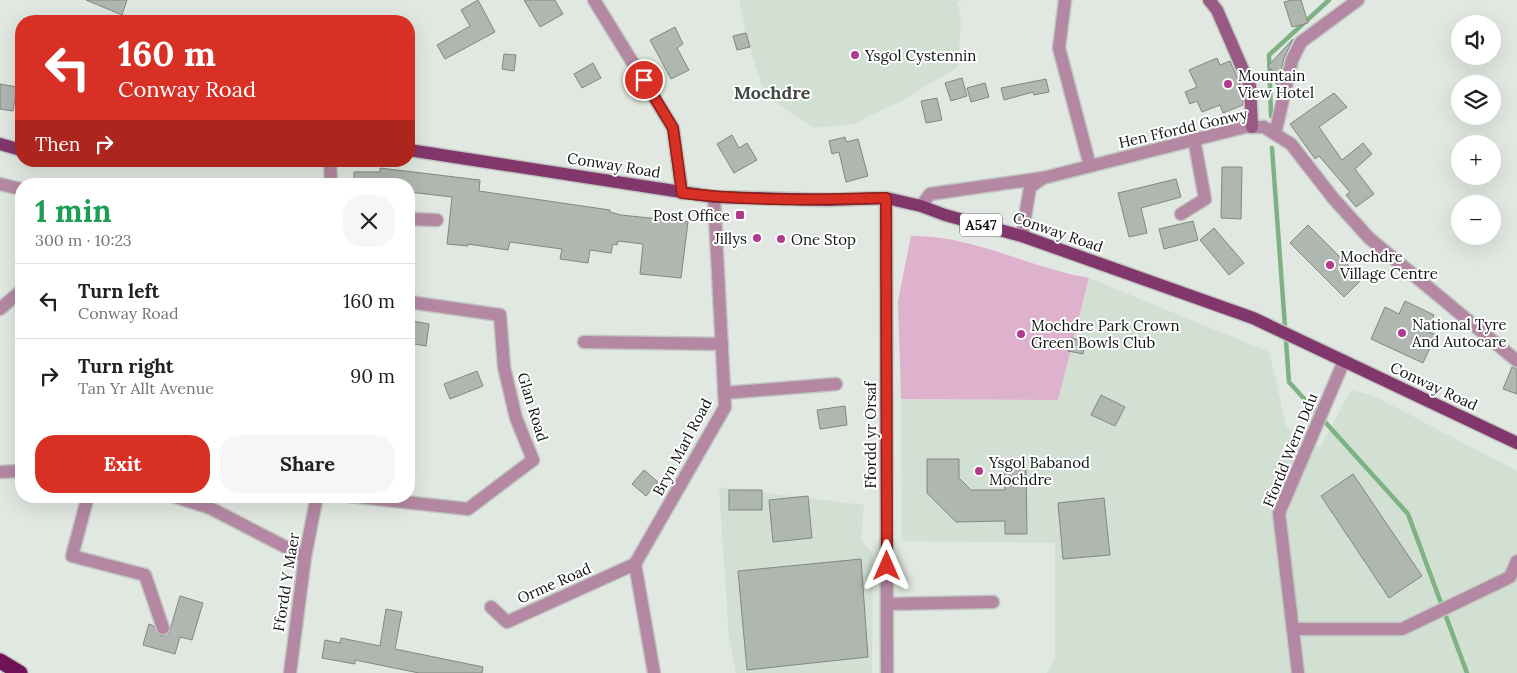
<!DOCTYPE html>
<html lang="en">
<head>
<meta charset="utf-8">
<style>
  :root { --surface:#fff; --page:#f6f6f6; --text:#202124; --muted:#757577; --line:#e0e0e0; --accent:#d93025 }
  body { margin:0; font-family:Lora,serif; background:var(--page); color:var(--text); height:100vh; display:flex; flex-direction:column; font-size:19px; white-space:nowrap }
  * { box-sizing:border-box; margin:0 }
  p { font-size:16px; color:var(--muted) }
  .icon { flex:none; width:28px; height:28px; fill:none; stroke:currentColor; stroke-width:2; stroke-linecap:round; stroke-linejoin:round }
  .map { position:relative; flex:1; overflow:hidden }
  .sheet { position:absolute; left:15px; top:178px; width:400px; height:325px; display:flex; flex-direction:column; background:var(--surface); border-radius:20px; box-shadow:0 5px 20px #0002 }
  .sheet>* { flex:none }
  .guide { position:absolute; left:15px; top:15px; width:400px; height:152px; border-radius:20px; box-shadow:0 5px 20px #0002; background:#d93025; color:#fff; overflow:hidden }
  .controls { position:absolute; left:1451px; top:15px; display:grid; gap:10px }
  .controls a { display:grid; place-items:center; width:50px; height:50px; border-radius:50%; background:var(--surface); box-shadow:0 5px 20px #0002; font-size:25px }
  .pin { position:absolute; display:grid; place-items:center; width:42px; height:42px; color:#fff; margin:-21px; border:2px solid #fff; border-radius:50%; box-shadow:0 1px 5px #0007 }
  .me { position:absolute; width:55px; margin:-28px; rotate:0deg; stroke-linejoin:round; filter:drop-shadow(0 0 4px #0008) }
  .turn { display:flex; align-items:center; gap:18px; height:105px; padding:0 20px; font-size:22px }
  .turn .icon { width:65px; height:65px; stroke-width:2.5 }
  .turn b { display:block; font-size:35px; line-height:42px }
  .then { display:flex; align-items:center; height:48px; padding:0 20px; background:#0003; gap:10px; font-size:19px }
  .round { display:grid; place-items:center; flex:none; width:52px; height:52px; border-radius:20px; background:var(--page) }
  .headline { display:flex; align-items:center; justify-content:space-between; height:85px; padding:0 20px }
  h1 { font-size:30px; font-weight:700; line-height:38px; color:#1e9e55 }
  .cta { display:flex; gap:10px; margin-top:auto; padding:10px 20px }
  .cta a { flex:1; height:58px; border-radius:20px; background:var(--accent); color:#fff; font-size:20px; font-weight:700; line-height:58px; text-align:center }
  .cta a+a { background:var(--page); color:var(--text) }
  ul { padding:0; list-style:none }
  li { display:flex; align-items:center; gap:15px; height:75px; padding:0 20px; border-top:1px solid var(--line) }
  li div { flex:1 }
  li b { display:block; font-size:19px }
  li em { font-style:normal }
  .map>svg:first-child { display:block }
</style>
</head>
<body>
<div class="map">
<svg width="1517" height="673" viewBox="0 0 1517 673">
  <rect width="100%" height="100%" fill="#e1e8e1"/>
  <g fill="#d2dfd3">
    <polygon points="739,0 965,0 957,2 961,21 958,67 899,102 853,124 813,128 765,95 748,43"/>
    <polygon points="1089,278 1269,352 1287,428 1320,447 1351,390 1374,396 1517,471 1517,673 1047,673 1055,658 1055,543 902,541 901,399 1058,400"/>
    <polygon points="719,487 864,505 861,540 873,554 872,673 736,673 729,639"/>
  </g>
  <path fill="#deb1cd" d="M911 236C974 235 1029 268 1089 278L1058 400 901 399 898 301Z"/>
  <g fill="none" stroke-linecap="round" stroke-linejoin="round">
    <g stroke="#7eb285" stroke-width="4.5">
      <polyline points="1271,116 1269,55 1329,0"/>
      <polyline points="1272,148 1289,382 1408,514 1467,673"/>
    </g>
  </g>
  <g fill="#b0b7b1" stroke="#818781">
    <polygon points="86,0 127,0 122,15"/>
    <polygon points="478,0 495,32 445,59 437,45 470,26 461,10"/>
    <polygon points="524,0 555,0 563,14 540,27"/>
    <polygon points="1292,0 1301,0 1308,23 1292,27 1284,2"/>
    <polygon points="675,27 683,44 677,48 689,70 671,79 650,40"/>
    <polygon points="746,33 750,47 737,50 733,36"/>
    <polygon points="1293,39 1284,58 1278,86 1270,78 1275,73 1268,66"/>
    <polygon points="504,54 516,55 514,71 502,69"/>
    <polygon points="1217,58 1220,65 1230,61 1242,89 1243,105 1223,113 1220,105 1202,112 1197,101 1190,104 1185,92 1197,87 1189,70"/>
    <polygon points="593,63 601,78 582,88 574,74"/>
    <polygon points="962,78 967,96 951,101 945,83"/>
    <polygon points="1046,79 1049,92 1034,95 1033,92 1004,100 1001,88"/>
    <polygon points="985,83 989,97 971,102 967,88"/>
    <polygon points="0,84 17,87 13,111 0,109"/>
    <polygon points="1334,93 1347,107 1319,127 1342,160 1363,143 1372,154 1355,169 1374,194 1356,207 1346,195 1350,192 1319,156 1315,159 1290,124"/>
    <polygon points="937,98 942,120 926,123 921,101"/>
    <polygon points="732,135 739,148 747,143 757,160 734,173 717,144"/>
    <polygon points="845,137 846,142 858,139 868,176 846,182 839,152 832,154 829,141"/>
    <polygon points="1222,167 1242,167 1241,219 1221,218"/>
    <polygon points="380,168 480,180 479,191 610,210 610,212 621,215 688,222 681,278 640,274 643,244 618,241 617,245 613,244 611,253 590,250 588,263 560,259 562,249 510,242 508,250 468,244 468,246 447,244 452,197 409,192 409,184 354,184 354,172 380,172"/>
    <polygon points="1176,179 1181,197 1141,208 1147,233 1129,237 1118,193"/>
    <polygon points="1193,221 1198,240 1164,249 1159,229"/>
    <polygon points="1308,225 1362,279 1344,297 1290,243"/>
    <polygon points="1214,228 1244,263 1229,275 1200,240"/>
    <polygon points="1405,301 1434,315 1427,331 1436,335 1423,363 1371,339 1385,307 1399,314"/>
    <polygon points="412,321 429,324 426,346 409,343"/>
    <polygon points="1071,338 1085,341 1083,354 1068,351"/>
    <polygon points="1512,367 1517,369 1517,394 1503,389"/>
    <polygon points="477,371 483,386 450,399 444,384"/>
    <polygon points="1101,395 1125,407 1115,426 1091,415"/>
    <polygon points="845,406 847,425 820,429 817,410"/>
    <polygon points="927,459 959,459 959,478 971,490 1005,490 1004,469 1026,469 1027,534 1005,534 1005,521 956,522 927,493"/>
    <polygon points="644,470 658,482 646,496 632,484"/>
    <polygon points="1353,474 1422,576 1389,598 1321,496"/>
    <rect x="729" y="490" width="33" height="20"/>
    <polygon points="808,496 812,538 773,542 769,500"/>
    <polygon points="1104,498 1110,555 1063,559 1058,503"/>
    <polygon points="861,559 868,657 747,670 738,571"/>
    <polygon points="180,596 203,603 192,640 180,637 175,654 143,645 149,624 154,626 161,636 169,633"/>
    <polygon points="386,609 402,612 395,649 483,667 482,673 419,673 355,660 355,664 322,658 325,640 340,643 341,638 380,646"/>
  </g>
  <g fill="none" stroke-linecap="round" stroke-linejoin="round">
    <g stroke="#c0c6c0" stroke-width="15">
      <g id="street">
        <polyline points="594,0 673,128 682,193"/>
        <polyline points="1065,0 1059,48 1090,166"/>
        <polyline points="1275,134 1292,60 1301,42 1358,0"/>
        <polyline points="330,161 331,184"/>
        <polyline points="0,184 21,189"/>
        <polyline points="886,198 887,673"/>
        <polyline points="921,206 930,194 1043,178 1245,127 1264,127 1291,144 1333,198 1369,238 1517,361"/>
        <polyline points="1181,214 1205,199 1194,139"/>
        <polyline points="409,219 437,220"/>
        <polyline points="1022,236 1030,187 1043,178"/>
        <polyline points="0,309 21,291"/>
        <polyline points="584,342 722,344"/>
        <polyline points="724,393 836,384"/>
        <polyline points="0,472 21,471"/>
        <polyline points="88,496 72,556 145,575 163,628"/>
        <polyline points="173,496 210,508 305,557"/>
        <polyline points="349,496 468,509 533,460 516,418 504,367 500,315 409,302"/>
        <polyline points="887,604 993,602"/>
        <polyline points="491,607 507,622 635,564"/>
        <polyline points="1294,629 1402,629 1510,577 1517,561"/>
        <polyline points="290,673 305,557 317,496"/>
        <polyline points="654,673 635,564 725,407 714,197"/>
        <polyline points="1298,673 1279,513 1344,361"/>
      </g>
    </g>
    <g stroke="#c0c6c0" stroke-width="15">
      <polyline id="secondary" points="1209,0 1217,10 1250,86 1252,127"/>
    </g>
    <g stroke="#c0c6c0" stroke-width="15">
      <g id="primary">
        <polyline points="0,144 21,150"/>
        <polyline points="409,150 714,197 828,200 886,198 921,206 945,215 1022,236 1253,318 1517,443"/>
      </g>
    </g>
    <g stroke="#c0c6c0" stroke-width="18">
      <polyline id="highway" points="0,661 20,673"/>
    </g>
    <use href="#street" stroke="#b488a3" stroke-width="12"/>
    <use href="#secondary" stroke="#985983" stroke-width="12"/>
    <use href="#primary" stroke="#82376c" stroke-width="12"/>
    <use href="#highway" stroke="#6f1257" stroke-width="15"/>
  </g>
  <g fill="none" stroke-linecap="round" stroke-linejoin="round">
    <g stroke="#8d1f18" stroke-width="12">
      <path id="route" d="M644 80 673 128 682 193C749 201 818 200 886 198L887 566"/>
    </g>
    <use href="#route" stroke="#d93025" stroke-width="9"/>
  </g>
  <g fill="#b13a8f" stroke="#fff" stroke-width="2">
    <circle cx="855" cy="55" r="5"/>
    <circle cx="1228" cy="84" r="5"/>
    <rect x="735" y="210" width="10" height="10" rx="2.5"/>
    <circle cx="757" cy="238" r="5"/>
    <circle cx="781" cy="239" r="5"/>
    <circle cx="1330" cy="265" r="5"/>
    <circle cx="1402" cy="333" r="5"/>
    <circle cx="1021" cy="334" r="5"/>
    <circle cx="979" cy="471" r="5"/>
  </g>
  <g text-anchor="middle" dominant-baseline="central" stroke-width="4" stroke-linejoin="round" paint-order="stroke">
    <rect fill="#fff" stroke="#585a59" stroke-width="1" x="960" y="213.5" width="42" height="23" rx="4"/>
    <g font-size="14" font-weight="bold" fill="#111412">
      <text x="981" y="225">A547</text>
    </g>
    <g font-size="15" fill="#111412" stroke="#fff" text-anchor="start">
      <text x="865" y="55">Ysgol Cystennin</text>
      <text x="1238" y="75">Mountain<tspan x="1238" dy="17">View Hotel</tspan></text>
      <text x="730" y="215" text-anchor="end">Post Office</text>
      <text x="747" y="238" text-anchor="end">Jillys</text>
      <text x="791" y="239">One Stop</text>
      <text x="1340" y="256">Mochdre<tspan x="1340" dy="17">Village Centre</tspan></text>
      <text x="1412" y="324">National Tyre<tspan x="1412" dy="17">And Autocare</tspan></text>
      <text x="1031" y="325">Mochdre Park Crown<tspan x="1031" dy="17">Green Bowls Club</tspan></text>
      <text x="989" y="462">Ysgol Babanod<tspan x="989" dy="17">Mochdre</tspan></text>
    </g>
    <g font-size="15" fill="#111412" stroke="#fff">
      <text transform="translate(1183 128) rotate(-13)">Hen Ffordd Gonwy</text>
      <text transform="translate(614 165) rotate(9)">Conway Road</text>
      <text transform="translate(1058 232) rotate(19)">Conway Road</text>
      <text transform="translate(1434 386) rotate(25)">Conway Road</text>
      <text transform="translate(533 407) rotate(73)">Glan Road</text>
      <text transform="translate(870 435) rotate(-90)">Ffordd yr Orsaf</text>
      <text transform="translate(682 447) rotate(-62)">Bryn Marl Road</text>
      <text transform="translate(1290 450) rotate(-68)">Ffordd Wern Ddu</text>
      <text transform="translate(286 582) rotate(-81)">Ffordd Y Maer</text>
      <text transform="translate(554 583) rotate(-24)">Orme Road</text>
    </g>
    <g font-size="18" font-weight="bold" fill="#424843" stroke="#fff">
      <text x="772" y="92">Mochdre</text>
    </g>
  </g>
</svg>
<div class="controls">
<a><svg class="icon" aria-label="sound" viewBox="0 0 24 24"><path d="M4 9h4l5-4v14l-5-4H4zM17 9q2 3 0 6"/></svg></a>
<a><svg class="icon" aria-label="layers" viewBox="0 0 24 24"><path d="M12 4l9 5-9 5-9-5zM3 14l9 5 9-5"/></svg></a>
<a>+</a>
<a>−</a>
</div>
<div class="pin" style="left:644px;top:80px;background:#d93025"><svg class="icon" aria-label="arrive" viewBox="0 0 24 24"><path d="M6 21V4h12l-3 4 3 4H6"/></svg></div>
<svg class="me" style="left:887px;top:566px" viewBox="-20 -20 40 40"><path d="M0-17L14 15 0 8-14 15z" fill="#d93025" stroke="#fff" stroke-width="4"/></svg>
<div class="guide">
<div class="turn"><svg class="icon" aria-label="left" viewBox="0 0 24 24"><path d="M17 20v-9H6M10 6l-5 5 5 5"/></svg><div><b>160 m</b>Conway Road</div></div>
<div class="then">Then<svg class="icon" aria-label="right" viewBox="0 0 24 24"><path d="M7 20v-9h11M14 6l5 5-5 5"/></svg></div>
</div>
<section class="sheet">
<div class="headline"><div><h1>1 min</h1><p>300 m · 10:23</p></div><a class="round"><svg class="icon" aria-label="close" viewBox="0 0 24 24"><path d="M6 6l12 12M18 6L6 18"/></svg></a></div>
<ul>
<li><svg class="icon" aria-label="left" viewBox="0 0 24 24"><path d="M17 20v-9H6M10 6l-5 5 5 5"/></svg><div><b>Turn left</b><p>Conway Road</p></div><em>160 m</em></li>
<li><svg class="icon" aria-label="right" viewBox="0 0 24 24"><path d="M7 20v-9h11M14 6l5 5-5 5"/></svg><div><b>Turn right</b><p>Tan Yr Allt Avenue</p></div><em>90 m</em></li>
</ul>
<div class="cta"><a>Exit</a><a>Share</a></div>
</section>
</div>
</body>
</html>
